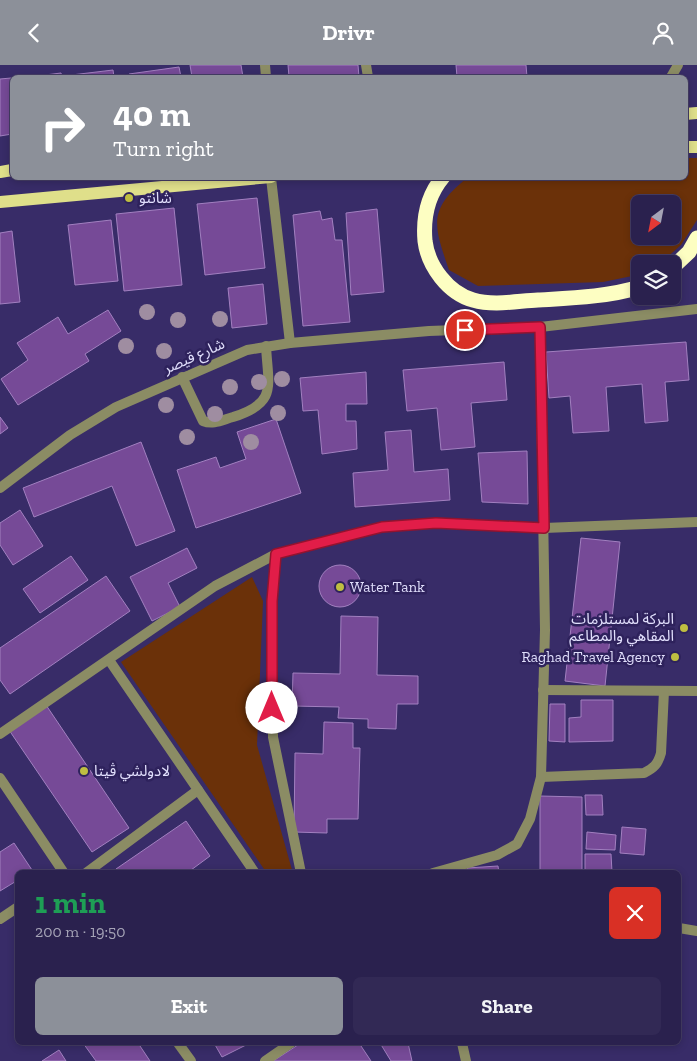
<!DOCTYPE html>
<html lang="en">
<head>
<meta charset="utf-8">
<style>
  :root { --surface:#2a214e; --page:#322955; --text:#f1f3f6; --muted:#a5a3b6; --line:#463e66; --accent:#8c9099 }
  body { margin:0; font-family:"Zilla Slab","Noto Sans Arabic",serif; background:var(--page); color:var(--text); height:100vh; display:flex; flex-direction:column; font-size:19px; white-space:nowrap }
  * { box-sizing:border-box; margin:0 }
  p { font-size:16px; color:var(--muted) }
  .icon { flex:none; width:28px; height:28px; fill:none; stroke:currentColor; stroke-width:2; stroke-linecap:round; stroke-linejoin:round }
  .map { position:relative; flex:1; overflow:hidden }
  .details { position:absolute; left:15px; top:805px; width:666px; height:175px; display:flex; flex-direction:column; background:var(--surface); border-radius:8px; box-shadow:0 2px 8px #0003,0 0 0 1px var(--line) }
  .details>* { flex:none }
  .top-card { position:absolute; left:10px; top:10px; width:678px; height:105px; border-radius:8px; box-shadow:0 2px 8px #0003,0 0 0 1px var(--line); background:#8c9099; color:#fff; overflow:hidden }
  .needle { width:32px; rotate:212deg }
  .controls { position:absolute; left:631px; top:130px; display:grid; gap:10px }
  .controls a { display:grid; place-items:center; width:50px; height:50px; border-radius:8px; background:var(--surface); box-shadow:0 2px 8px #0003,0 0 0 1px var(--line); font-size:25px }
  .pin { position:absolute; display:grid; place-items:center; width:42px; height:42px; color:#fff; margin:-21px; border:2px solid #fff; border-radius:50%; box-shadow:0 1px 5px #0007 }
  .me { position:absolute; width:55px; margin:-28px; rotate:0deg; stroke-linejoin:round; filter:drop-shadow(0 0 4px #0008) }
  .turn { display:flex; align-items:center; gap:18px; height:105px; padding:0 20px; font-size:22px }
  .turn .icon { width:65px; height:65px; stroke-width:2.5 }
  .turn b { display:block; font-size:35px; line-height:42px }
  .round { display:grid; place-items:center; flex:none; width:52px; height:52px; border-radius:8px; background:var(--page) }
  .overview { display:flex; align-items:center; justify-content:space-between; height:85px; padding:0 20px }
  h1 { font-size:30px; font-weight:700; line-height:38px; color:#1e9e55 }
  .primary-button { display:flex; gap:10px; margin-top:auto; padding:10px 20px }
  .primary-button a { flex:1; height:58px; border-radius:8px; background:var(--accent); color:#fff; font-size:20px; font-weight:700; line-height:58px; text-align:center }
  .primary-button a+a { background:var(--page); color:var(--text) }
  header { display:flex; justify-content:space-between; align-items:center; height:65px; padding:0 20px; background:var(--accent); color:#fff; font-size:22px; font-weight:700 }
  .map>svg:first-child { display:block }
</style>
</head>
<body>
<header><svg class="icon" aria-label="back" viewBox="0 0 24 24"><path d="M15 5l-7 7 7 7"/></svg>Drivr<svg class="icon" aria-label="person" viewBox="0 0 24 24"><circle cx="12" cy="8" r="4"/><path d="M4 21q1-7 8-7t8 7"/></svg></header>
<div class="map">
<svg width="697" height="996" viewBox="0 0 697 996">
  <rect width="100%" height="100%" fill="#382c68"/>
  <g fill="#6b3109" fill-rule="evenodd">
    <path d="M685 93H697V155L681 180 664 195 657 199H640V208L637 210 603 217 478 221 449 205C434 161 427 145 467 113L685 112ZM640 139H672V171H640Z"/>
    <polygon points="252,512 263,536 257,680 292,805 290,807 266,807 121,597"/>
  </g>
  <g fill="#764a97" stroke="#a280c0">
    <polygon points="190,0 241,0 243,12 192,12"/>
    <polygon points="288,0 358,0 359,12 289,12"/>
    <polygon points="456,0 526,0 527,12 457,12"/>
    <polygon points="179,2 181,12 130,12 129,9"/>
    <polygon points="113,5 114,12 63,12 63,11"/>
    <polygon points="61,8 62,12 29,12"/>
    <polygon points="11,13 12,69 0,71 0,14"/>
    <polygon points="257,133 265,203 205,210 197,139"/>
    <polygon points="174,143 182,220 124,226 116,149"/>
    <polygon points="377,144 384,227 351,230 346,148"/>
    <polygon points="320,146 322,155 332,153 335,175 342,175 350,257 303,261 293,150"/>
    <polygon points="111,155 118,216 75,220 68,160"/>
    <polygon points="12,166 20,237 0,239 0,168"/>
    <polygon points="263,219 267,259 232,263 228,223"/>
    <polygon points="108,245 121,266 85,289 89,296 18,340 1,314 28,295 17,278 58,252 68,269"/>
    <polygon points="686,277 689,315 665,317 668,356 645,358 642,319 606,322 609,366 573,368 570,331 549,333 546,287"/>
    <polygon points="504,297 507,335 471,338 475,382 441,385 437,343 407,346 403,305"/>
    <polygon points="366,307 367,339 346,339 346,356 356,356 357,384 322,389 318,345 303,346 300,313"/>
    <polygon points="0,352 8,363 0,369"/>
    <polygon points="276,354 301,428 196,463 177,405 216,392 220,403 246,394 237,367"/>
    <polygon points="411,365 414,407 448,404 450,435 355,442 353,408 388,405 385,367"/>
    <polygon points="141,377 175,466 136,481 112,421 34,452 23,423"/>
    <polygon points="527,386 528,439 482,437 478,388"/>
    <polygon points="20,445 43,481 13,500 0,480 0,458"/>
    <polygon points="581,473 620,477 605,621 565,616"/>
    <polygon points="187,483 197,503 168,518 180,542 152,556 130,512"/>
    <polygon points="71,491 88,515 40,548 23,524"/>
    <circle cx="340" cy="521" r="21"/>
    <polygon points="106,511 130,546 10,629 0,615 0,583"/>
    <polygon points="341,551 378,552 377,610 418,611 418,639 397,639 396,664 368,663 368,654 338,653 339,642 292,641 293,608 340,609"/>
    <polygon points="581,635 613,635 613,676 569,677 569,653 581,652"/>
    <polygon points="550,639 565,639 565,677 549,676"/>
    <polygon points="46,640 129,763 92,787 9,665"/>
    <polygon points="324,657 353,658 353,683 360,683 358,754 327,754 327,768 294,767 295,688 323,689"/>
    <polygon points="585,730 602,730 603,750 586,750"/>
    <polygon points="540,731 582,732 582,808 540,808"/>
    <polygon points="186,756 210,791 187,808 118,808 116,804"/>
    <polygon points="622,762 646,764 644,790 620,788"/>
    <polygon points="587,767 616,770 615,785 586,784"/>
    <polygon points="14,778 32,805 18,808 18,815 0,826 0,787"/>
    <polygon points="585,789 611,789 612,807 585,807"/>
    <polygon points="498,801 499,808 468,808 467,803"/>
    <polygon points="83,978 138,978 150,996 96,996"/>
    <polygon points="214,978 250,978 222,992"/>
    <polygon points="301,978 359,978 371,996 273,996"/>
    <polygon points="380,978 408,978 412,996 391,996"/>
    <polygon points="59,985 66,996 42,996"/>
  </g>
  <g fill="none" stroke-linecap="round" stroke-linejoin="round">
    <g stroke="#8b8c64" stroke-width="10">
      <polyline points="366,0 368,12"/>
      <path d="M182 312 203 356C213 360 222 355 233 352 278 338 268 321 266 281"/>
      <polyline points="462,978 466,996"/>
    </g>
    <g stroke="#8b8c64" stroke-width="10">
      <polyline points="265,0 266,12"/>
      <polyline points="671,12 678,0"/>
      <polyline points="271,113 290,278"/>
      <polyline points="0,423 70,370 116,342 247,285 290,278 429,266 540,262 697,244"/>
      <polyline points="276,489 272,536 273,672 301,808"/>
      <polyline points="109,595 255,808"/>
      <polyline points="543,625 697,626"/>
      <polyline points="0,669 215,521 276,489 382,462 436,458 544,463 697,457"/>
      <path d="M541 712 644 708C654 703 658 699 661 688L664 626"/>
      <polyline points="0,713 64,808"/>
      <polyline points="86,808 198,725"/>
      <polyline points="433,808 497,790 517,779 530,754 541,712 545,565 540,262"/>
      <polyline points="0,854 18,842"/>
      <polyline points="679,863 697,866"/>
      <polyline points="178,978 191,996"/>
      <polyline points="265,996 291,978"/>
    </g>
    <g stroke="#dfdf8a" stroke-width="12">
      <polyline points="685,49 697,48"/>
      <polyline points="685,82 697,82"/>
      <polyline points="0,107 12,105"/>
      <polyline points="0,137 271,112"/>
    </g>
    <g stroke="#fdfec2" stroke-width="15">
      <path d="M443 112C427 131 423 153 425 176 428 201 448 228 473 235 494 241 517 236 538 235 572 233 607 232 640 222"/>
      <polyline points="672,203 689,187 697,173"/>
    </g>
  </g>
  <g fill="#9f8da1">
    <circle cx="147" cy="247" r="8"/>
    <circle cx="220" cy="254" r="8"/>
    <circle cx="178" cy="255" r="8"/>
    <circle cx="126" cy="281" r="8"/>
    <circle cx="164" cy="286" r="8"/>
    <circle cx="282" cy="314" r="8"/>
    <circle cx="259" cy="317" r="8"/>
    <circle cx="230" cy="322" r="8"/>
    <circle cx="166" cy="340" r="8"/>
    <circle cx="278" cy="348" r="8"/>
    <circle cx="215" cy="349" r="8"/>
    <circle cx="187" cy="372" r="8"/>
    <circle cx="251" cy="377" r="8"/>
  </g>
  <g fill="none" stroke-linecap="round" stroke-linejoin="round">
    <g stroke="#92132f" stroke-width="12">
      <polyline id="route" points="272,643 272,536 276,489 382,462 436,458 544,463 540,262 465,265"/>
    </g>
    <use href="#route" stroke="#e11d48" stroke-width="9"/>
  </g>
  <g fill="#bfbe41" stroke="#2e225c" stroke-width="2">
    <circle cx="129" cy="133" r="5"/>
    <circle cx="340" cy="522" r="5"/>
    <circle cx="684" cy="563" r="5"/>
    <circle cx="675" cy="592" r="5"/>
    <circle cx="84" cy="706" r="5"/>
  </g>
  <g text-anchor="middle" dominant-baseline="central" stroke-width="5" stroke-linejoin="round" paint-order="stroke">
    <g font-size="15" fill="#e1dffc" stroke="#2e225c" text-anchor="start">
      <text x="139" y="133">شانتو</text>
      <text x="350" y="522">Water Tank</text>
      <text x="674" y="554" text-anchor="end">البركة لمستلزمات<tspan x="674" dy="17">المقاهي والمطاعم</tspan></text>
      <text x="665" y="592" text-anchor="end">Raghad Travel Agency</text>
      <text x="94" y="706">لادولشي ڤيتا</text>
    </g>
    <g font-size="15" fill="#e1dffc" stroke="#2e225c">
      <text transform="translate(194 291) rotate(-24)">شارع قيصر</text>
    </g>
  </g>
</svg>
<div class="controls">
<a><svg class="needle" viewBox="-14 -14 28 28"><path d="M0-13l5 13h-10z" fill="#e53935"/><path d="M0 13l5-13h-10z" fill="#a5a3b6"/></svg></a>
<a><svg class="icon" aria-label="layers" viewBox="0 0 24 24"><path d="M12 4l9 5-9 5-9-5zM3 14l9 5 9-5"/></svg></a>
</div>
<div class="pin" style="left:465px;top:265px;background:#d93025"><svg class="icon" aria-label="arrive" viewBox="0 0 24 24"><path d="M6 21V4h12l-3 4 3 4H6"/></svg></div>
<svg class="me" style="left:272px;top:643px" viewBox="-20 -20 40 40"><circle r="19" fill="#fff"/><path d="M0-13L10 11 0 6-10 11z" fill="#e11d48"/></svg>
<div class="top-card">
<div class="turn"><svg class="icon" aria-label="right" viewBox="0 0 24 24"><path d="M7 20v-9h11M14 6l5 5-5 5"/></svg><div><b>40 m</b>Turn right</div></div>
</div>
<section class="details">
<div class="overview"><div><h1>1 min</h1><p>200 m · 19:50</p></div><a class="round" style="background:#d93025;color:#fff"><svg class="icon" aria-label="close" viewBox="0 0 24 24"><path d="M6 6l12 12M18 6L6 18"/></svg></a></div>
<div class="primary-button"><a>Exit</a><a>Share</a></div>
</section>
</div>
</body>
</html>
